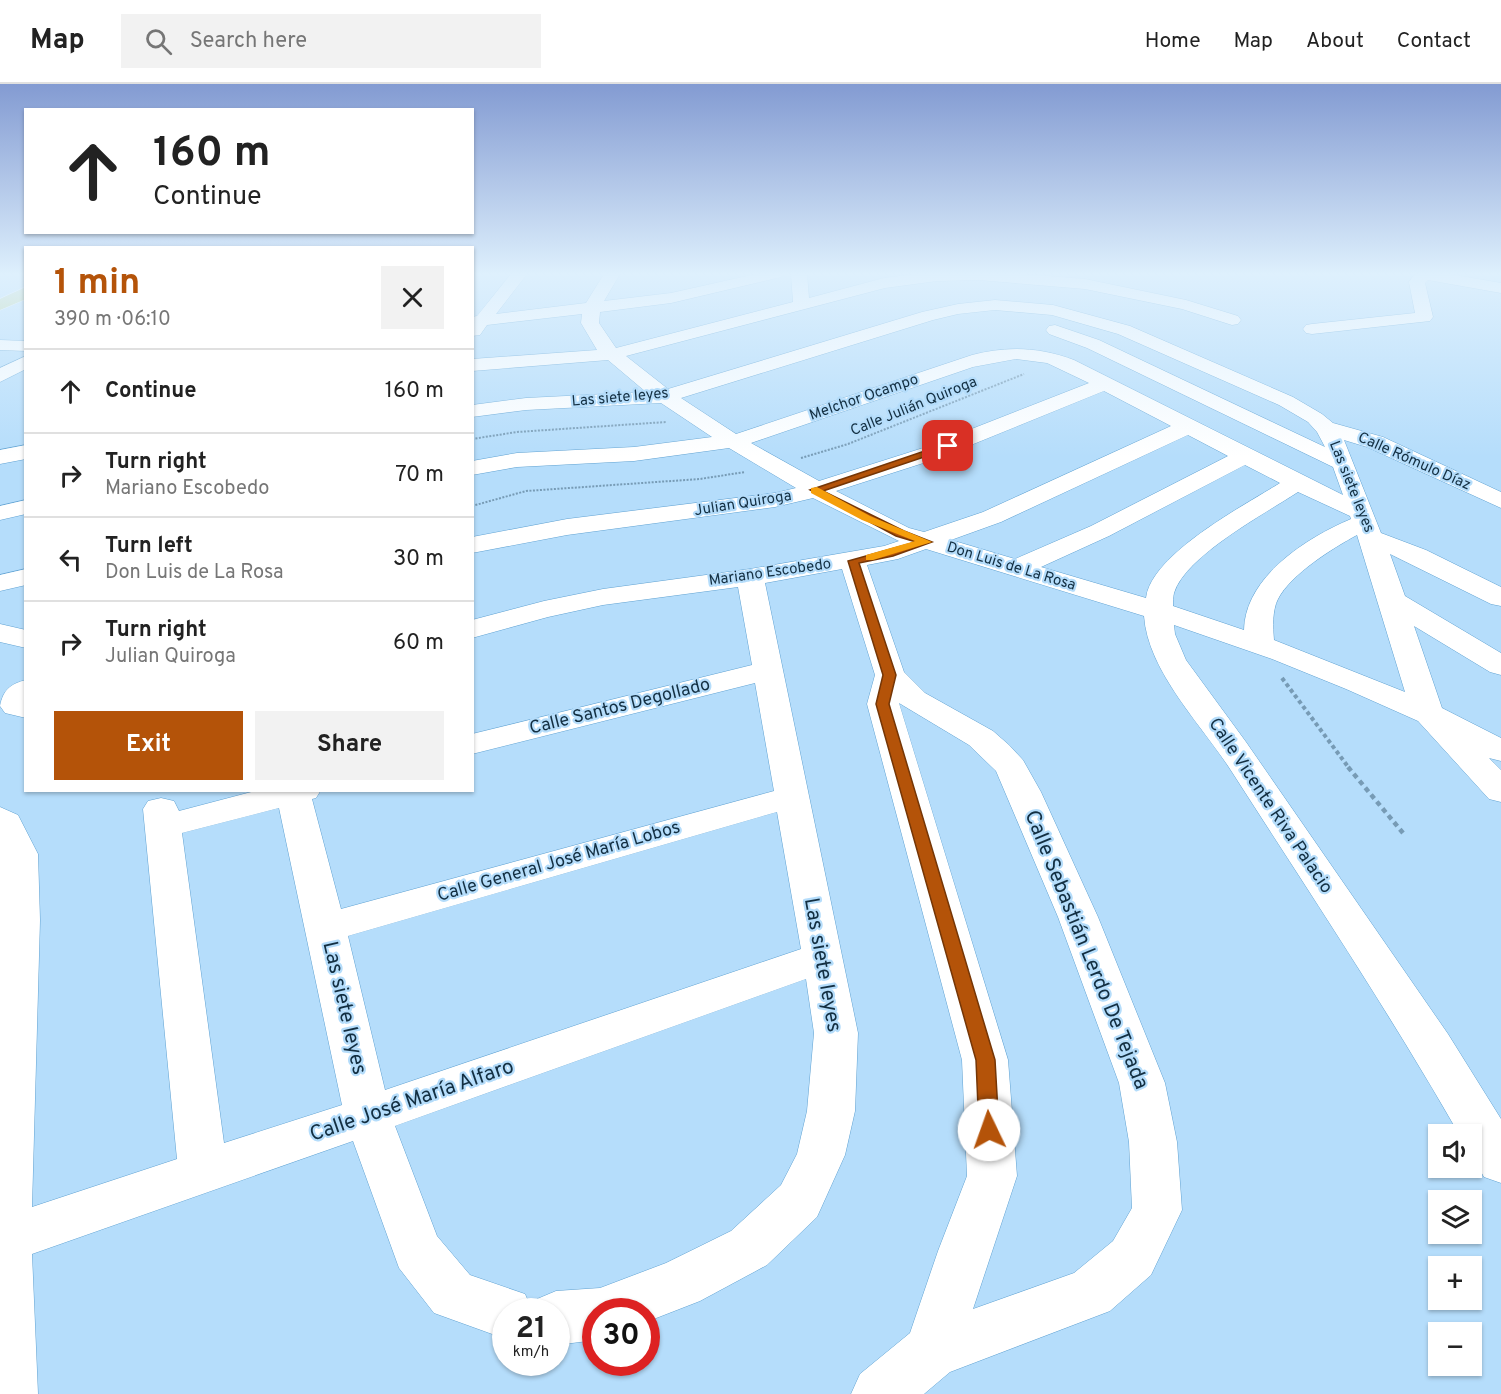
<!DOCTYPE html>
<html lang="en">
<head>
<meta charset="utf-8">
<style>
  :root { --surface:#fff; --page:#f2f2f2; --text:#222; --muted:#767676; --line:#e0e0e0; --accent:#b45309 }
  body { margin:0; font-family:Overpass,sans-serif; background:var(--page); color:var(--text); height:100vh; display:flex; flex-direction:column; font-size:22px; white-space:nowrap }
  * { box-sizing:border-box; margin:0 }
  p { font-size:20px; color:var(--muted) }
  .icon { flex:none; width:33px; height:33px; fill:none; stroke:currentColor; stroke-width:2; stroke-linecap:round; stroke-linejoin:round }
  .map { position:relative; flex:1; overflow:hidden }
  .panel { position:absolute; left:24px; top:162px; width:450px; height:546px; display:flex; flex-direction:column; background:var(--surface); border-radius:0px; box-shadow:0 2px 4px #0004 }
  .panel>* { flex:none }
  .guide { position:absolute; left:24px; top:24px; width:450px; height:126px; border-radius:0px; box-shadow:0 2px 4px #0004; background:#fff; color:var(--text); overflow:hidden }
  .fabs { position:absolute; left:1428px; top:1040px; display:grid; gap:12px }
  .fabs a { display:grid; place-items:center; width:54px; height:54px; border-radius:0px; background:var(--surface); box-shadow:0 2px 4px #0004; font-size:30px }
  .speed { position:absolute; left:492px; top:1214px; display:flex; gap:12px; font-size:30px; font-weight:700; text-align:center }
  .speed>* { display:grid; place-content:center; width:78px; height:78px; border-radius:50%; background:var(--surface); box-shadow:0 2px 4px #0004; line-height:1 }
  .speed small { font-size:15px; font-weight:400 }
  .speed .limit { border:9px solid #d22; background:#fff; color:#111 }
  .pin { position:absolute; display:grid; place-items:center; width:51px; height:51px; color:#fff; margin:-26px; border-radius:12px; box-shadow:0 3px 9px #0006 }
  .me { position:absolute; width:66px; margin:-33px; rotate:357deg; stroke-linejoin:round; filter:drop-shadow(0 0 4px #0008) }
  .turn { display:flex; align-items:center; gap:21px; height:126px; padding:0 30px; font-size:27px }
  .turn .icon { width:78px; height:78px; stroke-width:2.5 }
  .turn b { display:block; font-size:42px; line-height:51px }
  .round { display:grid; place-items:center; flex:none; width:63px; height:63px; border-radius:0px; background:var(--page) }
  .headline { display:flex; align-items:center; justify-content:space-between; height:102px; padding:0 30px }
  h1 { font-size:36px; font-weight:700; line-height:45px; color:var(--accent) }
  .primary-button { display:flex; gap:12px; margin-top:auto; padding:12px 30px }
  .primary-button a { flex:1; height:69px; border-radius:0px; background:var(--accent); color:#fff; font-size:24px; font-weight:700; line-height:69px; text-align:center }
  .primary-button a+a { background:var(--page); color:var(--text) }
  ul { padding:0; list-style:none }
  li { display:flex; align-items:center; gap:18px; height:84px; padding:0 30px; border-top:2px solid var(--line) }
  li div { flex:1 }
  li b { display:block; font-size:22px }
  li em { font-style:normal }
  header { display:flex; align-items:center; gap:36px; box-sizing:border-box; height:84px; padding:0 30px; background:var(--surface); border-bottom:2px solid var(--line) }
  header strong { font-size:28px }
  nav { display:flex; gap:33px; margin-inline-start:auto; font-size:21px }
  .search { width:420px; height:54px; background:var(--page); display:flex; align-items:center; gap:15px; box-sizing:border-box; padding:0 21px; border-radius:0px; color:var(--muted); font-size:22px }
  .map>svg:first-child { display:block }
</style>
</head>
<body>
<header>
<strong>Map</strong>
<div class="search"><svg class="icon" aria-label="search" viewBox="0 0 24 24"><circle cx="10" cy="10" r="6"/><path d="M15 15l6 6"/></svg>Search here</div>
<nav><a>Home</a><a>Map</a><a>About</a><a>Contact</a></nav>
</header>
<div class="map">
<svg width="1501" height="1310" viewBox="0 0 1501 1310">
  <rect width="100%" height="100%" fill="#b5ddfb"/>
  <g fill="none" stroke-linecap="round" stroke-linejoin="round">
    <g stroke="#60a2d2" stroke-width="1">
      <g id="minor">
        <path d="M511 190H527L496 230 586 219 604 190H620L604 217 671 209 756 190H784L781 193 671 219 600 228 599 239 616 264 793 218 791 190H807L809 214 884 194 917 190H1022L1085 195 1186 216 1238 232 1241 236 1238 240 1232 241 1182 225 1085 205 979 196 937 197 885 204 626 272 668 305 922 228 958 220 995 216 1053 221 1130 242 1293 313 1322 330 1333 339 1383 353 1501 408V424L1367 363 1344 356 1381 449 1426 466 1501 503V522L1491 520 1390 470 1405 512 1501 569V591L1490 588 1414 542 1442 624 1501 654V677L1489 674 1501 686V718L1489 715 1418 637 1346 605 1272 575 1174 541 1175 550 1186 576 1246 658 1448 950 1501 1035V1099L1484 1093 1472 1072V1050H1459C1388 926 1309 808 1232 688 1202 641 1148 588 1144 532L926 465 898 475 867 481 904 588 925 609 993 647 1009 661 1023 676 1041 708 1098 833 1165 999 1177 1058 1182 1126 1151 1191 1110 1227 950 1288 924 1310H851L860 1290 910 1249 938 1167 967 1092 962 976 867 620 875 591 842 485 765 499 858 949 855 1027 845 1071 817 1133 767 1181 700 1217 646 1238V1227H596V1256L556 1261V1227H506V1255L434 1229 399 1184 353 1057 32 1170 38 1310H0V723L18 731 38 770 40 836 32 1123 177 1075 143 725 148 717 161 714 174 717 179 727 259 706H321L316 714 312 715 341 825 774 707 755 599 472 670V650L752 581 738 503 603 521 548 533 472 554V536L544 517 603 505 750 485 884 462 899 457 813 414 775 423 567 451 472 469V453L567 435 775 409 796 404 729 364 634 377 517 383 472 391V377L517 369 634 363 712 353 661 319 526 326 472 333V321L526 314 646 308 608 276 472 287V275L597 266 581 239 582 230 487 241 480 251 472 252V233L477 232ZM995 226 1052 231 1118 250 1279 321 1308 338 1317 348 1325 363 1099 256 1055 241 1049 242 1046 246 1049 250 1087 264 1333 383 1343 411 1074 276C1039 263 1008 262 972 271L736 350 681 314 933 236 958 230ZM1016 275 1047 279 1089 299 923 364 819 397 751 359 973 283ZM1104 307 1171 342 983 428 924 448 909 444 836 407 939 374ZM1188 351 1228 372 1091 442 1015 475 951 456 1001 438ZM1245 381 1280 399C1245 421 1151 470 1146 514L1041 483 1109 452ZM1298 408 1350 432 1351 435C1306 454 1245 493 1244 546L1173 522C1173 518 1173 513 1174 509 1185 472 1266 429 1298 408ZM1357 451 1405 608 1274 556C1273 543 1272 527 1278 515 1291 490 1333 464 1357 451ZM899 619 969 661 996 687 1058 833 1119 999 1129 1058 1132 1124 1113 1157 1074 1189 973 1225 1017 1092 1008 976ZM279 724 342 1021 224 1059 182 749ZM777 728 801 865 385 1006 348 852ZM806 895 814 949 807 1027 797 1070 781 1101 731 1147 666 1179 600 1204 556 1207 537 1215 532 1226 525 1210 470 1191 437 1152 395 1042Z"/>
        <polygon points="1415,190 1449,190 1501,199 1501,209 1428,196 1425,199 1433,233 1430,237 1312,250 1306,249 1303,245 1306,241 1312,240 1415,229 1409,198"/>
        <polygon points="0,256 26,257 26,267 0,266"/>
        <polygon points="26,272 26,285 0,298 0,284"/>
        <polygon points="26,361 26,375 0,380 0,366"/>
        <polygon points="26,416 26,430 0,436 0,422"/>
        <polygon points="26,485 26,501 0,507 0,491"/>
        <polygon points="0,540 26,546 26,564 0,558"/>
        <path d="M26 596V634L5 629 0 622C3 606 10 600 26 596Z"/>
      </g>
    </g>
    <g stroke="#fff" stroke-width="1">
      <polygon id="highway" points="26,203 26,215 0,226 0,215"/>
    </g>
    <g stroke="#779bb5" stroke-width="2" stroke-dasharray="2 1.5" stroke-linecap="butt">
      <polyline points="472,355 517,348 666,338"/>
      <polyline points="801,374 848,360 1024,290"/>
      <polyline points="472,422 526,407 700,395 745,388"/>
    </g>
    <polyline stroke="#779bb5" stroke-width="4" stroke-dasharray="4 3" stroke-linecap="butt" points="1282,594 1349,684"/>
    <polyline stroke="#779bb5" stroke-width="4.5" stroke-dasharray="5 4" stroke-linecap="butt" points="1348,683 1403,749"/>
    <use href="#minor" fill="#fff" fill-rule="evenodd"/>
    <use href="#highway" fill="#bcd183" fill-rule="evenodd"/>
  </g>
  <linearGradient id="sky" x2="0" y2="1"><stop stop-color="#839bd2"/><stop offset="0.51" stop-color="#def0fd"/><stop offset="1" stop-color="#def0fd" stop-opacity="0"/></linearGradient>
  <rect width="1501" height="373" fill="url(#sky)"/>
  <polygon fill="#b45309" stroke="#753606" stroke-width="1.5" points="948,359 952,362 951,364 823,407 904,447 932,458 893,472 859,479 896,591 889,620 995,976 999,1046 996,1052 989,1054 982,1052 979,1046 976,976 876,620 883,591 848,477 916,458 896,452 810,406"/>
  <polygon fill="#f59e0b" points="817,403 870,432 932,458 873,476 866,476 866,471 915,457 862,436 811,409 811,404"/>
  <g text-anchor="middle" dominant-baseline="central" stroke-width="4.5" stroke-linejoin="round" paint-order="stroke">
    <g font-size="15" fill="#132f42" stroke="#b5ddfb">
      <text transform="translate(620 314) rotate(-5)">Las siete leyes</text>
      <text transform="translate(864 314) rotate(-19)">Melchor Ocampo</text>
      <text transform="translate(914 323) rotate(-22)">Calle Julián Quiroga</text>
      <text transform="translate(1414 378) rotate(24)">Calle Rómulo Díaz</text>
      <text transform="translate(1351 403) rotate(68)">Las siete leyes</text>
      <text transform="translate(743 420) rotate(-9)">Julian Quiroga</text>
      <text transform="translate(1011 483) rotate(17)">Don Luis de La Rosa</text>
      <text transform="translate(770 489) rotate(-8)">Mariano Escobedo</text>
    </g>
    <g font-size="18" fill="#132f42" stroke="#b5ddfb">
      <text transform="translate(620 623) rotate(-14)">Calle Santos Degollado</text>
      <text transform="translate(1270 722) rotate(56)">Calle Vicente Riva Palacio</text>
      <text transform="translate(559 778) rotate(-16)">Calle General José María Lobos</text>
    </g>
    <g font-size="21" fill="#132f42" stroke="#b5ddfb">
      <text transform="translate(1086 866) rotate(68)">Calle Sebastián Lerdo De Tejada</text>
      <text transform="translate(822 881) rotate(80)">Las siete leyes</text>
      <text transform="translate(344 924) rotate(77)">Las siete leyes</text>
      <text transform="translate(412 1017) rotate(-19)">Calle José María Alfaro</text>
    </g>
  </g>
</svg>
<div class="fabs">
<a><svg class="icon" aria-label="sound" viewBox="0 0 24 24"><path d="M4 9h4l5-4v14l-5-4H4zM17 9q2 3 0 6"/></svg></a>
<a><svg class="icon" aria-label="layers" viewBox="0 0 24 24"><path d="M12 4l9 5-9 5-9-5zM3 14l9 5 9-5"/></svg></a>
<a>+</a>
<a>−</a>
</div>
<div class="speed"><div>21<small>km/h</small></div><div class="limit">30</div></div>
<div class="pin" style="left:948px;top:362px;background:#d93025"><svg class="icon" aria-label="arrive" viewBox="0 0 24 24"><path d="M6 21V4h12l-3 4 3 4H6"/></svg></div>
<svg class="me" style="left:989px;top:1046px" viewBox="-20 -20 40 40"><circle r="19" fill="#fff"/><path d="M0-13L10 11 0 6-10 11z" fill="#b45309"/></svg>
<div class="guide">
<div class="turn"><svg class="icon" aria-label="ahead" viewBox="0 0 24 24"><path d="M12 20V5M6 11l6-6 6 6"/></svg><div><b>160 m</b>Continue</div></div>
</div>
<section class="panel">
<div class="headline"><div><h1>1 min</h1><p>390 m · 06:10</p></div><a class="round"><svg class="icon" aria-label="close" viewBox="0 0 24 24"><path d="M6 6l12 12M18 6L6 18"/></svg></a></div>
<ul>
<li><svg class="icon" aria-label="ahead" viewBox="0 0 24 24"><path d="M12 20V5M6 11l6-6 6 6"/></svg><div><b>Continue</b></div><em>160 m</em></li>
<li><svg class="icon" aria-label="right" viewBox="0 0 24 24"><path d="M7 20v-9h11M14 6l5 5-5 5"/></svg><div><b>Turn right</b><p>Mariano Escobedo</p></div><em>70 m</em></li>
<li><svg class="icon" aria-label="left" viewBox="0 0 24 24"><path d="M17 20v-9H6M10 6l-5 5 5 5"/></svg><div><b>Turn left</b><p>Don Luis de La Rosa</p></div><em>30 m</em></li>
<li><svg class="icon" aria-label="right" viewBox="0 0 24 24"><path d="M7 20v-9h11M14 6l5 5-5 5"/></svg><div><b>Turn right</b><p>Julian Quiroga</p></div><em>60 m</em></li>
</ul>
<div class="primary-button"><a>Exit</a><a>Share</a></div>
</section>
</div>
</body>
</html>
